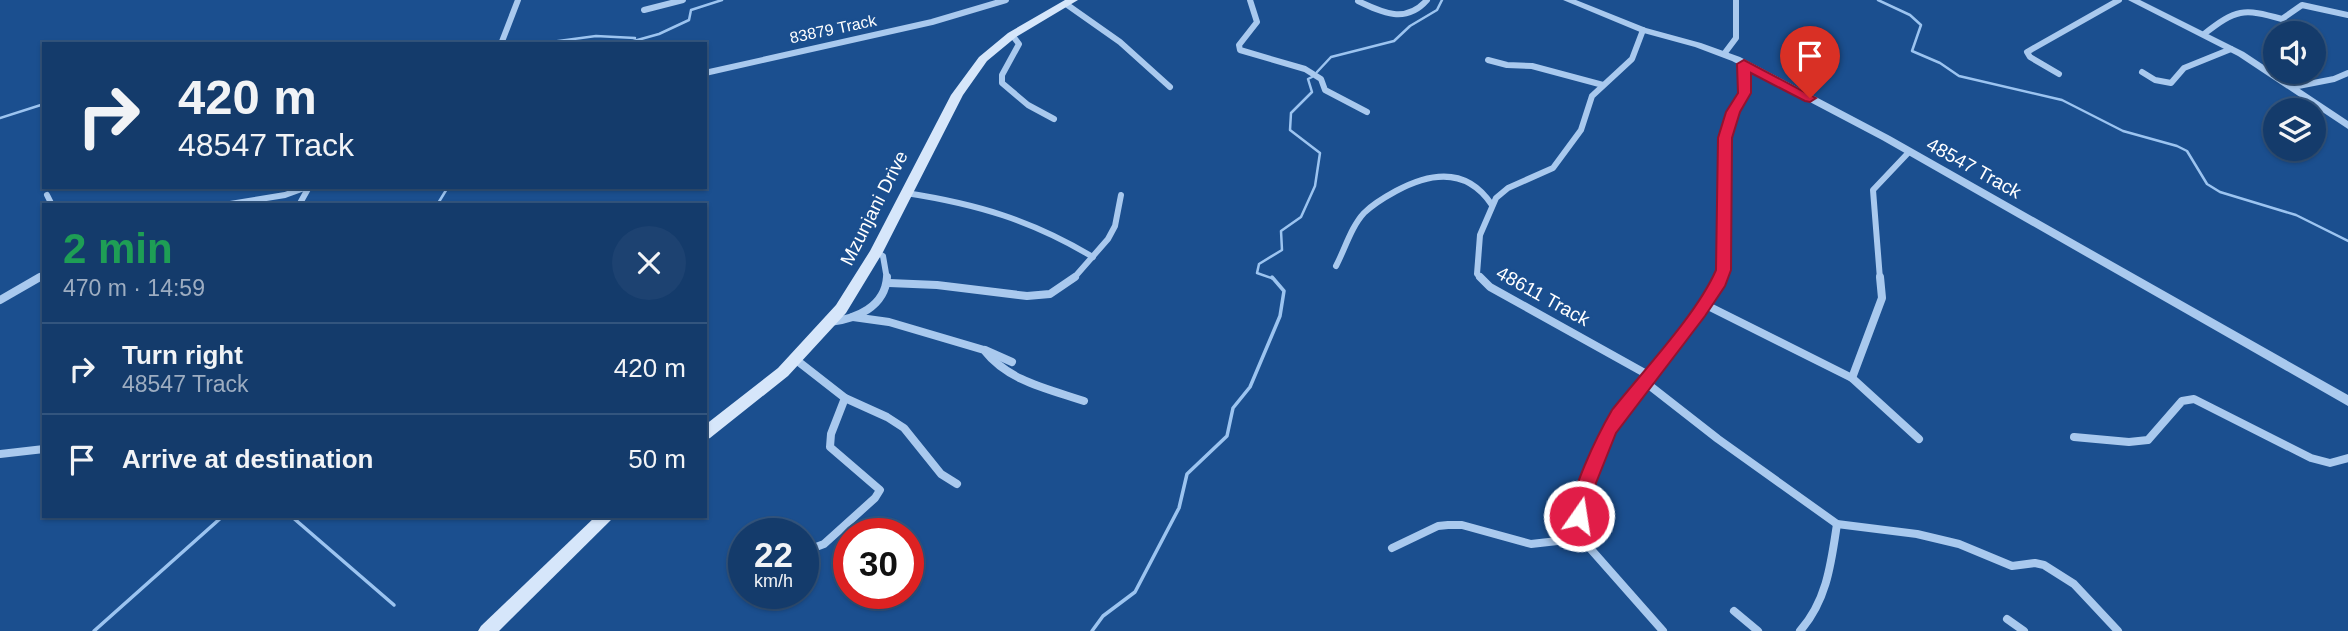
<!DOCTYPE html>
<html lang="en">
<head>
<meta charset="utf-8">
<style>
  :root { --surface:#143b6b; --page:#1d4271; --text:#f1f3f6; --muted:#9dadc1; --line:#33557e }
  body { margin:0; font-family:Arial,sans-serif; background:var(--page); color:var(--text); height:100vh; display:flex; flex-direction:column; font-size:26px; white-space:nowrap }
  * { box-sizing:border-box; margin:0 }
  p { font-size:23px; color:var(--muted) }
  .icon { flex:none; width:38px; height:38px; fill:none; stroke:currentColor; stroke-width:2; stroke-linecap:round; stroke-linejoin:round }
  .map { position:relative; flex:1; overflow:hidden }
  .sheet { position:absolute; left:42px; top:203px; width:665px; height:315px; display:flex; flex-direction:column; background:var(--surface); border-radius:0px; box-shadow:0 2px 5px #0004,0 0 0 2px var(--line) }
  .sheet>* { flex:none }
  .top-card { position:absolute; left:42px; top:42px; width:665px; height:147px; border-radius:0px; box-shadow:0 2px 5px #0004,0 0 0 2px var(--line); background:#143b6b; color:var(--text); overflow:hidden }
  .fabs { position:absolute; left:2263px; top:21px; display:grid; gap:14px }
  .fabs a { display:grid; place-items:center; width:63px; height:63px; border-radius:50%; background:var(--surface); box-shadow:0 2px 5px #0004,0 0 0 2px var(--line); font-size:35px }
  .speed { position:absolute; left:728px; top:518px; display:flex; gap:14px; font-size:35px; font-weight:700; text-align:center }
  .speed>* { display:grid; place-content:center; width:91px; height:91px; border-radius:50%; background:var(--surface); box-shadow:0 2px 5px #0004,0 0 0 2px var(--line); line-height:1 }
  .speed small { font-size:18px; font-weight:400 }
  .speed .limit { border:10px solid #d22; background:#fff; color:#111 }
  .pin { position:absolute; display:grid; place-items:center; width:60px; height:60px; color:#fff; margin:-72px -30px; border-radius:50% 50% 50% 0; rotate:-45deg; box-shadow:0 0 7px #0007 }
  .pin .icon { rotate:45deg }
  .me { position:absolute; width:77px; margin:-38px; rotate:13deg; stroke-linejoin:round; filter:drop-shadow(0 0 5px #0008) }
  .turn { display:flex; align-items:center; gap:24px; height:147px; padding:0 21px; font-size:32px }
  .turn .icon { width:91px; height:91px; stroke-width:2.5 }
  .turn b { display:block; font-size:49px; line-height:60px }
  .round { display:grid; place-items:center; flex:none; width:74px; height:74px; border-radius:37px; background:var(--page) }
  .head { display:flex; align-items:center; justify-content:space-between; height:119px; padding:0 21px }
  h1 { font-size:42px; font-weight:600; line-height:52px; color:#1e9e55 }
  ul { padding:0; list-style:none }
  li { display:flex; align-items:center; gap:21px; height:91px; padding:0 21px; border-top:2px solid var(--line) }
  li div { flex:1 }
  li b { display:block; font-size:26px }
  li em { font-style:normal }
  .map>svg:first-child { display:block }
</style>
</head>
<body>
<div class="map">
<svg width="2348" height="631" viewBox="0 0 2348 631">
  <rect width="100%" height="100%" fill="#1b4f8f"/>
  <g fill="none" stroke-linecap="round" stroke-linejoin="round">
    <g stroke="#9cc4f0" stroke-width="2.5">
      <polyline points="1878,0 1910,15 1921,25 1912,51 1940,63 1959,76 2062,100 2123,131 2177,146 2187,151 2207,184 2220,192 2296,215 2348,241"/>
      <polyline points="536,44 596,36 635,38"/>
      <polyline points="623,44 659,34 689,20 691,10 722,0"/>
      <polyline points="1317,72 1331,57 1394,41 1410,26 1437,10 1442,0"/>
      <polyline points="0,118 44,104"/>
      <polyline points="437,205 448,187"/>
      <polyline points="1274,279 1257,273 1259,264 1282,250 1281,231 1301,217 1315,186 1320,153 1290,130 1291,113 1312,92 1308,79 1312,77"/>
    </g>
    <g stroke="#9cc4f0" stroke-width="3.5">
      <polyline points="291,516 394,605"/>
      <polyline points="94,631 223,516"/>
      <polyline points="1092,631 1103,616 1135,592 1179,508 1187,474 1227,436 1233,408 1250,387 1280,316 1284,291 1272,277"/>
    </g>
    <g stroke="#a9c9ee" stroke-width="6">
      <polyline points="1250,0 1257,22 1239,45 1240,50 1305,69 1321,79 1325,90 1367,112"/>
      <path d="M1358 1C1383 13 1406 24 1427 0"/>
      <polyline points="1066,4 1120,42 1170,87"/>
      <polyline points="644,10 683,0"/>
      <path d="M2204 34C2236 9 2243 8 2282 19L2302 5 2348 15"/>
      <polyline points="1012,35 1019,44 1002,75 1002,83 1028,105 1054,119"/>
      <polyline points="501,44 518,0"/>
      <polyline points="1724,54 1736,38 1736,0"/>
      <polyline points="1488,60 1507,65 1532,66 1603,85"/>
      <polyline points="2142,72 2155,80 2171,83 2184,68 2231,49"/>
      <polyline points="705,73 932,22 1006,0"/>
      <polyline points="2059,74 2030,57 2027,52 2119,0"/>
      <polyline points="2293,87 2334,79 2348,73"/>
      <path d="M906 193C977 204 1031 220 1093 257"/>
      <polyline points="47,195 52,205"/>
      <polyline points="224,205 285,195 307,187"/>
      <polyline points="299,205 309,187"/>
      <polyline points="876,252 883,256 887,279"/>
      <path d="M1336 266C1345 249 1351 227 1364 213 1373 204 1385 197 1396 191 1431 172 1467 167 1492 205"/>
      <polyline points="37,279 44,275"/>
      <polyline points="1073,279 1108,239 1115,226 1121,195"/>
      <polyline points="1482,279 1477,274 1480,235 1496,198 1508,188 1553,168 1581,130 1592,96 1632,59 1643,30"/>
      <polyline points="1718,279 1723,270 1725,138 1733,112 1744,93 1744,64"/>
      <polyline points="1880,279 1873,190 1909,152"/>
    </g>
    <g stroke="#a9c9ee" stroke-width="8">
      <polyline points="1480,277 1490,287 1650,376"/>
      <polyline points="889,283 937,285 1027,296 1050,294 1075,277"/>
      <polyline points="0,300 40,277"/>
      <polyline points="1704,304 1852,378 1919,439"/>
      <path d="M853 317 889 322 984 350C1008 381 1048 389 1084 401"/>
      <path d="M830 322C856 319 885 307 887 277"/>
      <polyline points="985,350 1012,362"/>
      <polyline points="795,359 845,398 887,417 904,428 941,474 957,484"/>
      <polyline points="1852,378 1882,298 1880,277"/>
      <polyline points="1645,382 1718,439 1837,524 1917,534 1959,544 2012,566 2035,563 2044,565 2074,584 2118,631"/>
      <polyline points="2074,437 2129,442 2148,440 2182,401 2194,399 2311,458 2330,463 2348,458"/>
      <polyline points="0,454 44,449"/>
      <polyline points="1392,548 1438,526 1448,525 1462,525 1531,544 1584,538"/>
      <polyline points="808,550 824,544 875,498 880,490 830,447 831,434 845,398"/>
      <polyline points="1734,611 1758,631"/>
      <polyline points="2007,619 2024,631"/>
      <polyline points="1663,631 1588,546 1581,511 1588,475 1605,439 1706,301 1719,277"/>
      <path d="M1800 631C1827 600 1831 564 1837 524"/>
    </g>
    <g fill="#a9c9ee" fill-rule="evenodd">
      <polygon points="1563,0 1576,0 1646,28 1701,43 1740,57 1890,136 2348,395 2348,406 1882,140 1732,61 1695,47 1640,32"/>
      <polygon points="2128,0 2140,0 2244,52 2348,121 2348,129 2238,56"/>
    </g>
    <g fill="#d6e6fa" fill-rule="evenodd">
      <polygon points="1065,0 1078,0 1016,37 987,61 963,95 883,252 846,313 788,376 710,438 705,440 705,425 778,368 836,305 870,251 951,95 979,57 1008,33"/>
      <polygon points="596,516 615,516 499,631 478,631 481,626"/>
    </g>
  </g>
  <path fill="#e11d48" stroke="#92132f" stroke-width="2" d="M1744 60 1816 98 1810 102 1805 101 1751 73V93L1740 112 1732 138 1731 270 1725 286 1705 316 1616 433 1596 483 1586 521 1579 523 1573 521C1563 502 1601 429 1612 410 1643 371 1697 314 1716 270L1718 138 1726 112 1738 93 1737 64Z"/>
  <g text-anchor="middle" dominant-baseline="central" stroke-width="5" stroke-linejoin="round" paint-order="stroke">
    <g font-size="16" fill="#fff" stroke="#1b4f8f">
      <text transform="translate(833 29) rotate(-12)">83879 Track</text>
    </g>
    <g font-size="19" fill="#fff" stroke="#1b4f8f">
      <text transform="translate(1974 168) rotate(29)">48547 Track</text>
      <text transform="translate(874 208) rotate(-63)">Mzunjani Drive</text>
      <text transform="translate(1543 296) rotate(29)">48611 Track</text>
    </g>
  </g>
</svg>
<div class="fabs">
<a><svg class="icon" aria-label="sound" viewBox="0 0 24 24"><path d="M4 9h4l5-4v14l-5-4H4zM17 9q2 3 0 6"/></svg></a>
<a><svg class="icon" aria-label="layers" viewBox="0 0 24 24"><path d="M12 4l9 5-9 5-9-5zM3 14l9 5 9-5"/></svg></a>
</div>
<div class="speed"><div>22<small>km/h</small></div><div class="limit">30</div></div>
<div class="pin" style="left:1810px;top:98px;background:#d93025"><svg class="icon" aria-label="arrive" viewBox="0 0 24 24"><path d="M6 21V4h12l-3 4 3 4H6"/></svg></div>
<svg class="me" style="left:1579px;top:516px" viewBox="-20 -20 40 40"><circle r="17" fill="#e11d48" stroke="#fff" stroke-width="3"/><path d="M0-11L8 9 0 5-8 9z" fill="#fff"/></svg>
<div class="top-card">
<div class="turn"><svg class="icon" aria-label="right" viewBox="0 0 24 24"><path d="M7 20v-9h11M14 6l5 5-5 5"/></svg><div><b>420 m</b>48547 Track</div></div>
</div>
<section class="sheet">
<div class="head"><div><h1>2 min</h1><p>470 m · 14:59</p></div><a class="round"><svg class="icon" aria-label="close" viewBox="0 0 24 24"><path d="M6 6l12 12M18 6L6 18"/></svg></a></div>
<ul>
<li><svg class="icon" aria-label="right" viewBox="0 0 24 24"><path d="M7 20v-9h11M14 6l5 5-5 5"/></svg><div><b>Turn right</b><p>48547 Track</p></div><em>420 m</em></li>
<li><svg class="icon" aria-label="arrive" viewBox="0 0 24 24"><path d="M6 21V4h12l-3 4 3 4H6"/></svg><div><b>Arrive at destination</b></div><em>50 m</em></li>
</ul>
</section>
</div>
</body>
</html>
